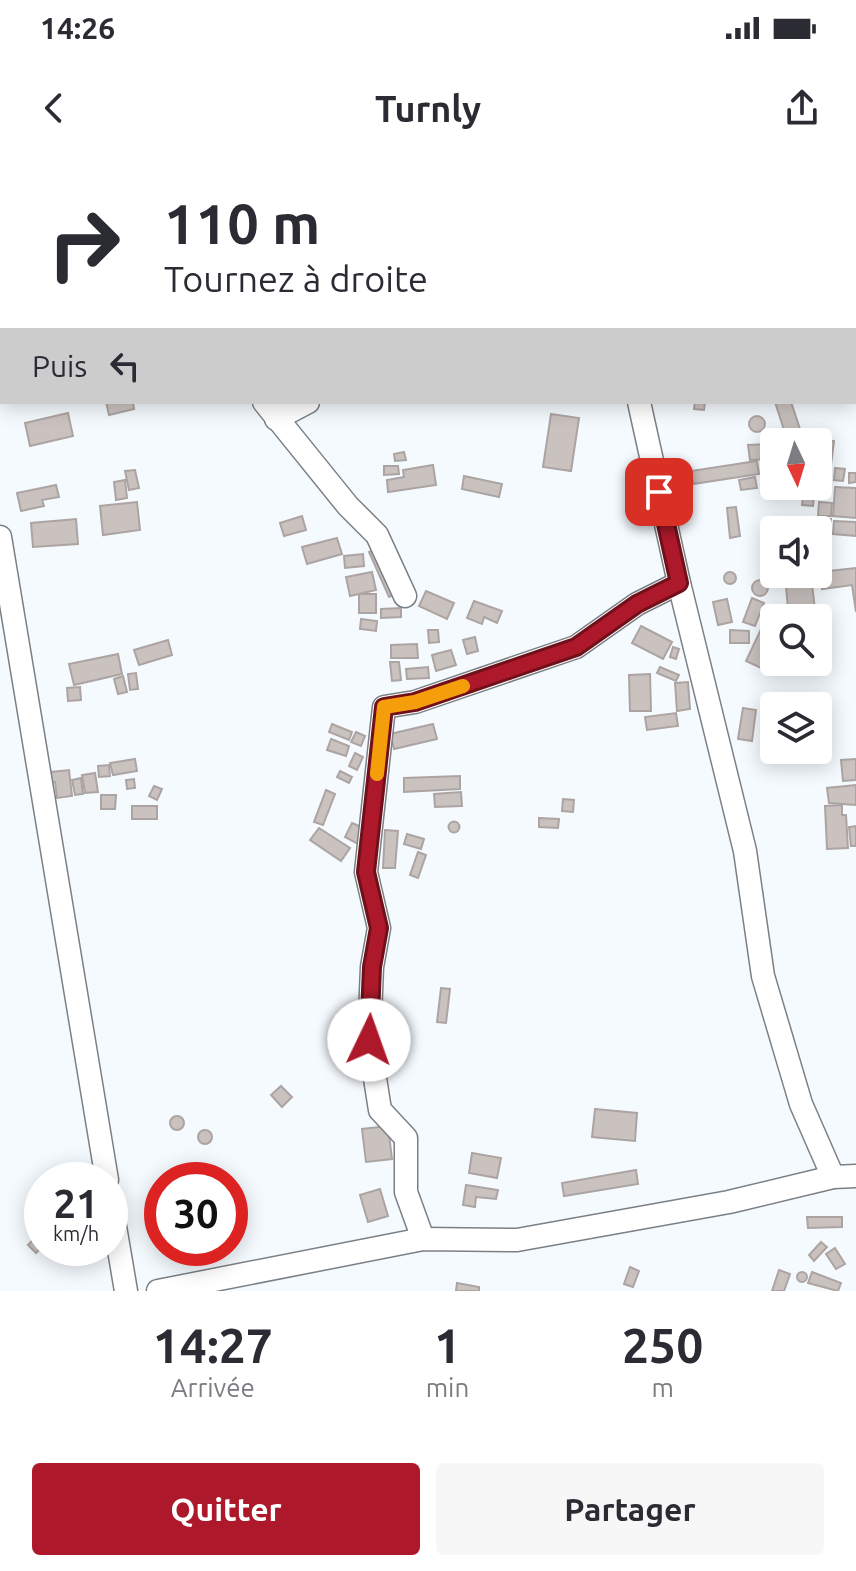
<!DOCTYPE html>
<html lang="fr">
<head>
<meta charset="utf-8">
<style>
  :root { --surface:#fff; --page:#f7f7f7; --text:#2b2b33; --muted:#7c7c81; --accent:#ad192a }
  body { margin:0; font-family:Ubuntu,sans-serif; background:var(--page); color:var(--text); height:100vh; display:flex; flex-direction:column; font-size:30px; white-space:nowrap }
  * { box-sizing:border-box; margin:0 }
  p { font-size:26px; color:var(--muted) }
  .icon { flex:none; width:44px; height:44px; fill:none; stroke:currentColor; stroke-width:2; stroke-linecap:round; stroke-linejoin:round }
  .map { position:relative; height:1131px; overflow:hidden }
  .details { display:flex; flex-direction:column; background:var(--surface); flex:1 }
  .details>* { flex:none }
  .banner { position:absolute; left:0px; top:0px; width:856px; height:244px; box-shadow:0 4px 20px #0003; background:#fff; color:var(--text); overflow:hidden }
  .needle { width:52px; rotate:176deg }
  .fabs { position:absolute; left:760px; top:268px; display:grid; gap:16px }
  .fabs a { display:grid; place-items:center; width:72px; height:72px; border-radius:8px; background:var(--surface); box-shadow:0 4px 20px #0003; font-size:40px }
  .speed { position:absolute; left:24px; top:1002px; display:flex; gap:16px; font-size:40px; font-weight:700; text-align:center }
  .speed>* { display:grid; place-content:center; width:104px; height:104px; border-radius:50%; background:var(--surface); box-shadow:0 4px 20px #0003; line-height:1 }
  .speed small { font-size:20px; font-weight:400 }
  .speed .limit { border:12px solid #d22; background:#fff; color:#111 }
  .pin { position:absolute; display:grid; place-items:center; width:68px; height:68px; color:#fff; margin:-34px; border-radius:16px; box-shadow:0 4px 12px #0006 }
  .me { position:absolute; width:88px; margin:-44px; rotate:3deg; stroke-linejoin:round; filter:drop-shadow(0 0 6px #0008) }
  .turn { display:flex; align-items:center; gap:28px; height:168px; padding:0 32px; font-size:36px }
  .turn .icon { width:104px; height:104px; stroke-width:2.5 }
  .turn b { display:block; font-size:56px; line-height:68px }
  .then { display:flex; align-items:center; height:76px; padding:0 32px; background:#0003; gap:16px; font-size:30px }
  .eta { display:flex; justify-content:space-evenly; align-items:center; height:136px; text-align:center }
  .eta b { font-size:48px; font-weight:600; line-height:56px }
  .cta { display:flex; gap:16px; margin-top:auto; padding:16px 32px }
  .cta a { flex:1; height:92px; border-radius:8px; background:var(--accent); color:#fff; font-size:32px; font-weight:600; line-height:92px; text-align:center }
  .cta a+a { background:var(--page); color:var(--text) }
  .status { display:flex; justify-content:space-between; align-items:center; height:56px; padding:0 40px; background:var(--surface); direction:ltr }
  .status svg { height:22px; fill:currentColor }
  header { display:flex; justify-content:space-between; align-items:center; height:104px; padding:0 32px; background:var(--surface); font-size:36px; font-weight:600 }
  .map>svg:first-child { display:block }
</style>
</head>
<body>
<div class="status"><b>14:26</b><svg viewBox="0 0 49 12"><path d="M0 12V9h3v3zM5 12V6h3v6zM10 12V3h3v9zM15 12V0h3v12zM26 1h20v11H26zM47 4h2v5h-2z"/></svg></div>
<header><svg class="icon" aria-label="back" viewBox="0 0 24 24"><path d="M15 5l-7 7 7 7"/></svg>Turnly<svg class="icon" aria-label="share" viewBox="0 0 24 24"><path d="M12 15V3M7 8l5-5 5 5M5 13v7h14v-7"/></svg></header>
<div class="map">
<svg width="856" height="1131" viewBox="0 0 856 1131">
  <rect width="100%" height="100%" fill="#f5faff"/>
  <g fill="#cac2bf" stroke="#aca4a2" stroke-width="2">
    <polygon points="679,0 721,0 679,2"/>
    <polygon points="106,242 133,242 134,249 109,255"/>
    <polygon points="695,242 705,242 704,250 694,249"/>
    <polygon points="775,242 791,242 802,275 787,279"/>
    <polygon points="68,253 73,276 30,286 25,263"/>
    <polygon points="551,254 579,258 571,311 543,307"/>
    <circle cx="757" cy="264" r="8"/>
    <polygon points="811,278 834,281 829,320 818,319 818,282 810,282"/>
    <polygon points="767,284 768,299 750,300 748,285"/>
    <polygon points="404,292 406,300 395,301 394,294"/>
    <polygon points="757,301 759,314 693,324 691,311"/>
    <polygon points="433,305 436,325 388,332 387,320 404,317 403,310"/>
    <polygon points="761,305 772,305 773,328 761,328"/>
    <polygon points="384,306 398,306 399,314 384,315"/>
    <polygon points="835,308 845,309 843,321 834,320"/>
    <polygon points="135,310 139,328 129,330 125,311"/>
    <polygon points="849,313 856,313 856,322 849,323"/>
    <polygon points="464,316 502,324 499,337 462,329"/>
    <polygon points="755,317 757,328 741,330 739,320"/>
    <polygon points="125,320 127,338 116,340 114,322"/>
    <polygon points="818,323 829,325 828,337 814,335 813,346 802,345 804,326"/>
    <polygon points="56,325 59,337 42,340 44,346 21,351 17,333"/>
    <polygon points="776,326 794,326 793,337 774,335"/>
    <polygon points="835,327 856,328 856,358 833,356"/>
    <polygon points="137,342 140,370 103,375 100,346"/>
    <polygon points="819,342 832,343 831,356 818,356"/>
    <polygon points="736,347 740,376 730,378 727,348"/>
    <polygon points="302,356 306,370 284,376 280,363"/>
    <polygon points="76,359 78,384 33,387 31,363"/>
    <rect x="819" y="359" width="12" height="10"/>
    <polygon points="834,361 856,362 856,376 833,374"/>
    <polygon points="799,363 811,367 810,370 797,370"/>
    <polygon points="337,378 342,394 307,404 302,387"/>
    <polygon points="378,388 398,433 389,437 369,392"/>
    <polygon points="363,394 364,406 345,408 344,396"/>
    <polygon points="856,408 856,452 852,425 822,429 820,412"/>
    <circle cx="730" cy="418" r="6"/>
    <polygon points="372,412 376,430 350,436 346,417"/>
    <rect x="778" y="414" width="32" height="6"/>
    <circle cx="760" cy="428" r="8"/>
    <polygon points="812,424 816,458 789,458 786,427"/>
    <polygon points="426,431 454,443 447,459 419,446"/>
    <rect x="359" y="434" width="17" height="19"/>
    <polygon points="752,438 764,443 755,466 743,462"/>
    <polygon points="727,439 732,462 718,465 713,442"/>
    <polygon points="474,441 502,451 497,463 484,457 482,464 467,458"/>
    <polygon points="401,448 401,457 381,458 381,449"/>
    <polygon points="361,459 377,461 376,471 360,469"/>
    <polygon points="641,466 672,482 663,499 632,483"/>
    <polygon points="762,467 774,473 774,481 761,508 746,501"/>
    <polygon points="428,470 438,470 439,482 429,483"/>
    <polygon points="730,470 749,471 749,483 730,483"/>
    <polygon points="475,477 478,491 467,494 463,480"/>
    <polygon points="168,480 172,495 139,505 134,490"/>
    <polygon points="417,484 418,498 391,498 391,485"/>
    <polygon points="673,487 679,489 676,499 670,497"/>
    <polygon points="451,490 456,505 436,511 432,495"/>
    <polygon points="118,494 122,514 74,525 69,504"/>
    <polygon points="390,502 399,502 401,520 392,521"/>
    <polygon points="428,507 429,518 407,519 406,509"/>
    <polygon points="660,507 679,515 676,521 657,513"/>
    <polygon points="136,513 138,529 130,530 128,514"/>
    <polygon points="650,514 651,551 630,551 629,515"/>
    <polygon points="123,516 127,532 118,534 114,519"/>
    <polygon points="688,522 690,549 677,551 675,523"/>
    <polygon points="80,527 81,540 68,541 67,528"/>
    <polygon points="743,548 756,550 752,581 738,579"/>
    <polygon points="676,553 678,566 647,570 645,557"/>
    <polygon points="332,564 352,572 349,580 329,572"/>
    <polygon points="433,564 437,579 394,589 390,574"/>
    <polygon points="356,572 365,576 361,586 351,582"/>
    <polygon points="331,579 349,586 346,596 327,590"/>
    <polygon points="355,593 363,597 357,610 349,606"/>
    <polygon points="135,599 137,611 113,615 110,603"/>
    <polygon points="856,599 856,620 843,621 841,600"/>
    <polygon points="109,605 110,616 99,617 98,606"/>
    <polygon points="69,610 72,636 57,638 55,622 43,623 42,613"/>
    <polygon points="340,611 352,617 349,623 337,617"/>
    <polygon points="95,613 98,632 85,633 82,615"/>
    <polygon points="460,616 460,629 404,632 404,618"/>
    <polygon points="81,618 83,634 75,635 72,620"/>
    <polygon points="134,619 135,628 127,629 126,620"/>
    <polygon points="856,625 856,645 829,643 827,628"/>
    <polygon points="154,626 162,629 157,640 149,636"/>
    <polygon points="326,630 335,634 323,665 314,662"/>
    <polygon points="461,632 462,646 435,647 434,634"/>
    <polygon points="101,635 116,635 115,649 101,649"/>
    <polygon points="563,639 574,640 573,652 562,651"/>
    <polygon points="842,645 842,655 846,655 848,688 827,689 825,646"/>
    <rect x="132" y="646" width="25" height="13"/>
    <polygon points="539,658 559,659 558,668 539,667"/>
    <circle cx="454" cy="667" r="5.5"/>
    <polygon points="352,663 366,669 358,684 345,677"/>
    <polygon points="856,666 856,686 851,686 849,667"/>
    <polygon points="319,668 350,688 341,701 310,680"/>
    <polygon points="385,670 398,671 395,708 383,708"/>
    <polygon points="407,674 424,679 421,689 404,684"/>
    <polygon points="418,692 426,695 418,718 410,715"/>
    <polygon points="441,828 450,829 446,863 437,862"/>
    <polygon points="281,926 292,937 282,947 271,935"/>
    <polygon points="595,949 637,953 635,981 592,977"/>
    <circle cx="177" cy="963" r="7"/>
    <polygon points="388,966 392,999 366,1002 362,969"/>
    <circle cx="205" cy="977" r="7"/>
    <polygon points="472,993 501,998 497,1018 469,1013"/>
    <polygon points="636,1010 638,1024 564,1036 562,1023"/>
    <polygon points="466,1025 498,1030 496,1039 476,1037 475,1047 463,1045"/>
    <polygon points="380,1029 388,1056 368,1062 360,1035"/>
    <polygon points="807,1057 842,1057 842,1067 808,1068"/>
    <polygon points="42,1070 42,1087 36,1093 28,1085"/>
    <polygon points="821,1082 827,1087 814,1101 809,1095"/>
    <polygon points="835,1088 845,1104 836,1109 826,1094"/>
    <polygon points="630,1107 639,1111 633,1127 624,1124"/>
    <polygon points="779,1110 790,1114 784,1131 772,1131"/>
    <polygon points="812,1112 841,1123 838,1131 808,1123"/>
    <circle cx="802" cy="1117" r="5"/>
    <polygon points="457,1123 479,1127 479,1131 456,1131"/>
  </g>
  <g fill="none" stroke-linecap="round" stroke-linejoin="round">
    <g stroke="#7b8086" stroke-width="25">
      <g id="street">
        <polyline points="123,0 125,2"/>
        <polyline points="586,0 587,2"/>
        <polyline points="264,242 348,346 377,375 405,436"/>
        <polyline points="639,242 679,423 745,691 763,816 801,944 833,1017"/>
        <polyline points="276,259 308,242"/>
        <polyline points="0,377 107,1020"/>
        <polyline points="110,1037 126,1131"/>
        <polyline points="423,1079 406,1032 406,978 380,950 369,880 372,807 379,768 366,712 384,547 415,542 576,487 637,444 679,423"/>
        <polyline points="158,1131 423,1079 517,1080 729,1042 833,1017 856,1016"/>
      </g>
    </g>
    <use href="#street" stroke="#fff" stroke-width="22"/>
  </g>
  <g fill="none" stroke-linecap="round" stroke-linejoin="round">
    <g stroke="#70101b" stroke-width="20">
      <polyline id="route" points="369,880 372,807 379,768 366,712 384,547 415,542 576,487 637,444 679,423 659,332"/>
    </g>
    <use href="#route" stroke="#ad192a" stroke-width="14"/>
    <polyline stroke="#f59e0b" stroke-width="14" points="377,614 384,547 415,542 463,526"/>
  </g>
</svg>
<div class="fabs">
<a><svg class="needle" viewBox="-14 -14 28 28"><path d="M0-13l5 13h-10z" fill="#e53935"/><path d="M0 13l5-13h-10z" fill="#7c7c81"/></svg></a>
<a><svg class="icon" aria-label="sound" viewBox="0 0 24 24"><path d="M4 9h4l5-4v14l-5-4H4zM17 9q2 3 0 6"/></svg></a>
<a><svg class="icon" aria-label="search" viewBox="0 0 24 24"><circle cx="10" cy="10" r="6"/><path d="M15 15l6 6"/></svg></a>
<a><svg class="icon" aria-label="layers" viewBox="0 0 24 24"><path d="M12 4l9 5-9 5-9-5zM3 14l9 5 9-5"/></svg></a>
</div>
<div class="speed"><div>21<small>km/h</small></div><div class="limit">30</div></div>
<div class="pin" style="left:659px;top:332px;background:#d93025"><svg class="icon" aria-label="arrive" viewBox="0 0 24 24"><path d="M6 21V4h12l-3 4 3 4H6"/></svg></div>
<svg class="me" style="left:369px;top:880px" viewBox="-20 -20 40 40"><circle r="19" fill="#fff"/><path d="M0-13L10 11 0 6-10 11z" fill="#ad192a"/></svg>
<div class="banner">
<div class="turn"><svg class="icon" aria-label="right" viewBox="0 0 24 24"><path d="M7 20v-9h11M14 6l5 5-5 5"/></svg><div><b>110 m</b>Tournez à droite</div></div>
<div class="then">Puis<svg class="icon" aria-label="left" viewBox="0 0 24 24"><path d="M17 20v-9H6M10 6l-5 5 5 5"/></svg></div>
</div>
</div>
<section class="details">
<div class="eta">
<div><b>14:27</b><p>Arrivée</p></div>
<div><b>1</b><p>min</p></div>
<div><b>250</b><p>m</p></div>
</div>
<div class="cta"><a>Quitter</a><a>Partager</a></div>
</section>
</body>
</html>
